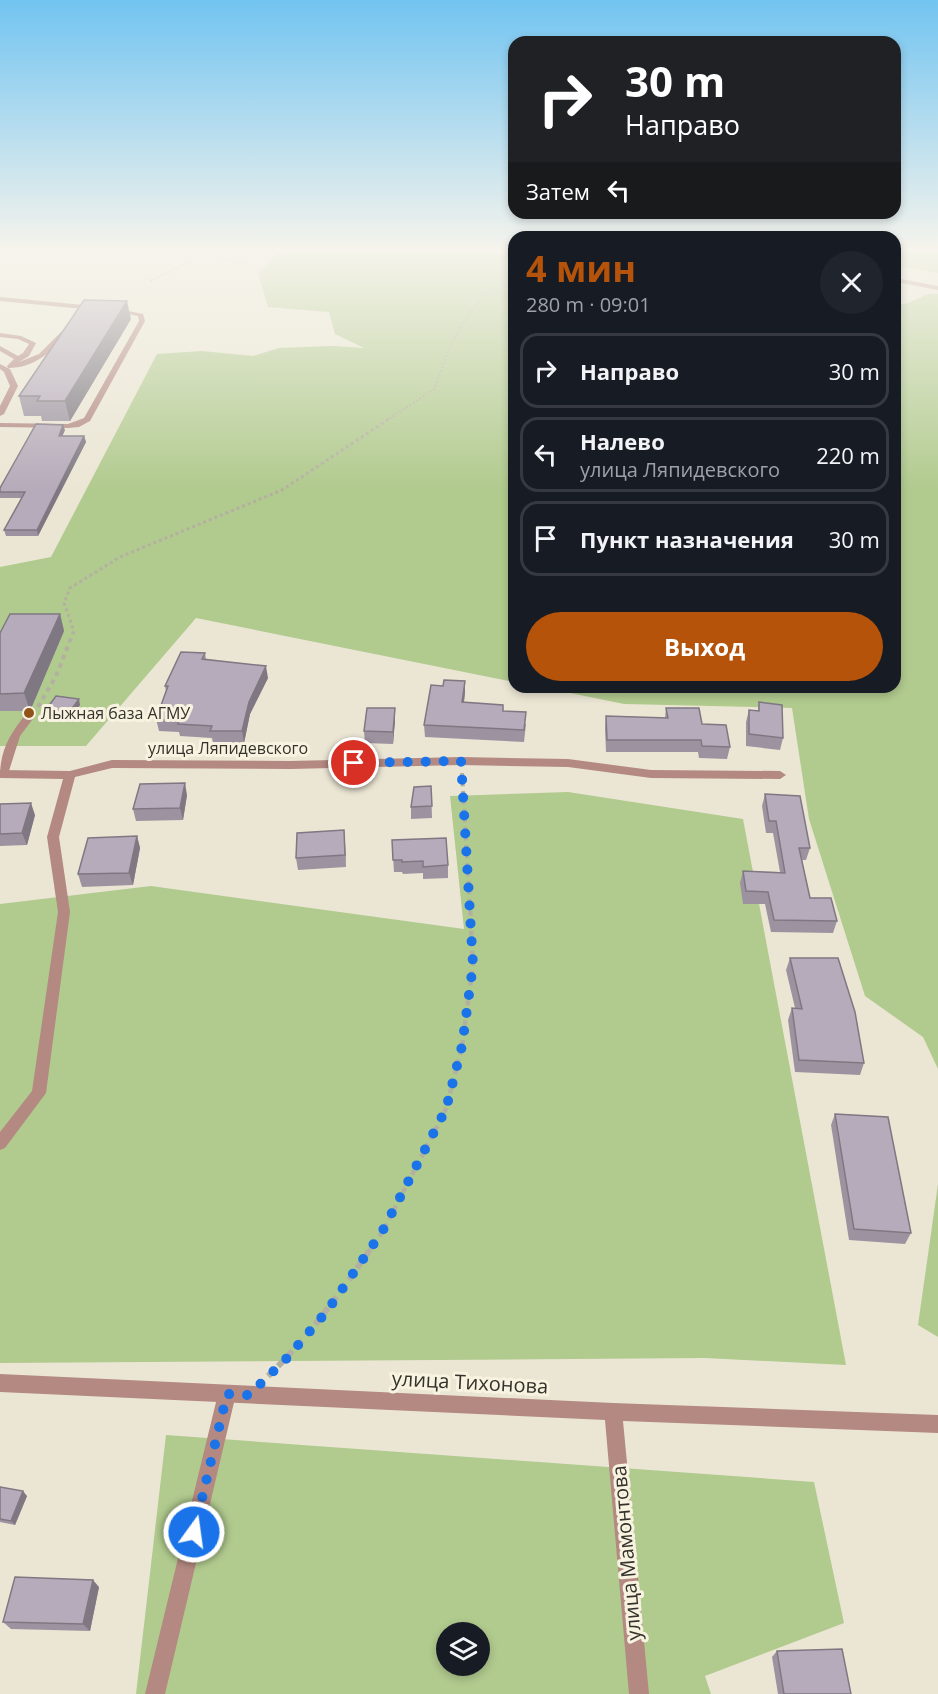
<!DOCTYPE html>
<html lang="ru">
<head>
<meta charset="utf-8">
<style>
  :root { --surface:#171b24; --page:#20242c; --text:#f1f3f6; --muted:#9ea1a6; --line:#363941; --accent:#b45309 }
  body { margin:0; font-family:"Open Sans",sans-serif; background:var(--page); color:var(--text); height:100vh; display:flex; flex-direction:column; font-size:22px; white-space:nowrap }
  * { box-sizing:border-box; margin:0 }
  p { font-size:20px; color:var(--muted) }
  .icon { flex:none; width:33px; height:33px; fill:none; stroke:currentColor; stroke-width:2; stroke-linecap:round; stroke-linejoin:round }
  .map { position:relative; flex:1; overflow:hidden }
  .panel { position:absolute; left:508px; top:231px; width:393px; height:462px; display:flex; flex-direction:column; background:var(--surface); border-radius:18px; box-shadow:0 3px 9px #0003 }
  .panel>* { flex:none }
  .hud { position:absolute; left:508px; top:36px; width:393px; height:183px; border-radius:18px; box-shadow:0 3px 9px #0003; background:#202124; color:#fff; overflow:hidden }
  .fabs { position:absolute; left:436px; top:1622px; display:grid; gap:12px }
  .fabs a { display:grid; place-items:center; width:54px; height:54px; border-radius:50%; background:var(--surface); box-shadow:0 3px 9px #0003; font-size:30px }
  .pin { position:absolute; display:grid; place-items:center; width:51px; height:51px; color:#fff; margin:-26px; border:3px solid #fff; border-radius:50%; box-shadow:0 2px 6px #0007 }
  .me { position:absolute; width:66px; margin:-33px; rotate:14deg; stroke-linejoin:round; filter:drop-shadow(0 0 4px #0008) }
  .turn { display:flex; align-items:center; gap:21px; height:126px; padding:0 18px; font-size:27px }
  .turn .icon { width:78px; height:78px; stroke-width:2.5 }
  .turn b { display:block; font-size:42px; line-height:51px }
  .then { display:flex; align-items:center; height:57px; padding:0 18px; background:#0003; gap:12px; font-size:22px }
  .round { display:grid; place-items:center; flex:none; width:63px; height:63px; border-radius:32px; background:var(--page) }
  .head { display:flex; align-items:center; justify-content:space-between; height:102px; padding:0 18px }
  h1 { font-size:36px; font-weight:700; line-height:45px; color:var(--accent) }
  .primary-button { display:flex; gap:12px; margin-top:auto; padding:12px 18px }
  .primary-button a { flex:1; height:69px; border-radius:36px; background:var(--accent); color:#fff; font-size:24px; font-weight:700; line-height:69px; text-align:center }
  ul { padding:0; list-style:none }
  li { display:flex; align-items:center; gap:18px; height:75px; margin:0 12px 9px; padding:0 6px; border:3px solid var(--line); border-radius:18px }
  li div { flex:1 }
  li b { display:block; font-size:22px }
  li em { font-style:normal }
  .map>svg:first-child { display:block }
</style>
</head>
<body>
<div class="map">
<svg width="938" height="1694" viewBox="0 0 938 1694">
  <rect width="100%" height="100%" fill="#ebe6d4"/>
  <g fill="#b1ca8e" fill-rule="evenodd">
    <polygon points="280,252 514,252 514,682 196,618 86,746 0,746 0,567 51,557 157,354 202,351 253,356 279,348 333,346 364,348 335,334 329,312 268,307 258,273"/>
    <polygon points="896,252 938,252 938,273 896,266"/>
    <polygon points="928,294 938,294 938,1069 923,1037 865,996 809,819 792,708 624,704 541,687 896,687 896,305 908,303"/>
    <polygon points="568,792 743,819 846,1365 705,1358 0,1363 0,904 151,886 464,929 450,796"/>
    <polygon points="938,1184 938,1337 918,1325"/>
    <path d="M166 1435 814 1482 844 1623 705 1676 711 1694H136ZM447 1632H480V1665H447Z"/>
  </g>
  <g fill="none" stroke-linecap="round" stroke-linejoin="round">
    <g stroke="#b4b0a1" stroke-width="2" stroke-dasharray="2 2" stroke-linecap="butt">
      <polyline points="150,281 198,258 209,257 244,263 265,252"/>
      <polyline points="386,421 434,389 451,344 467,316 487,293 511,283 514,277"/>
    </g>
    <polyline stroke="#b4b0a1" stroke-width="3" stroke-dasharray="3 3" stroke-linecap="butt" points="73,634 74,631 64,603 70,588 120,557 282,490 389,419"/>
    <g stroke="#b4b0a1" stroke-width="4" stroke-dasharray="4.5 4.5" stroke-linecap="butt">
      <polyline points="38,707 56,676 73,633"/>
      <polyline points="462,773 470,906"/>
    </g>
    <polyline stroke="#b4b0a1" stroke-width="4.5" stroke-dasharray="5 5" stroke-linecap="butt" points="368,1253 383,1231 446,1109 462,1046 473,965 470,905"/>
    <path stroke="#b4b0a1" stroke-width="6" stroke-dasharray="7 7" stroke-linecap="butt" d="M268 1376C307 1339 338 1296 369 1251"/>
    <g fill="#b38981" fill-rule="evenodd">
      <polygon points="0,297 94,306 97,308 94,310 0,301"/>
      <polygon points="114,308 143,314 145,321 90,421 79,427 68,428 0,427 0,423 68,424 84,418 139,321 138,316 112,311 112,309"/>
      <path d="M61 332 66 333C52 352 34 368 8 368L7 366 14 359 0 351V346L18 356 23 353 29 344 18 339 0 337V333L21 336 36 343 29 356 19 362 39 354Z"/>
      <polygon points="0,364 10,369 18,386 4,414 0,416 0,406 10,386 4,372 0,369"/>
      <path d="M30 713 35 716 20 736 8 774 6 777H0C0 750 10 734 26 714Z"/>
      <polygon points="227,1385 233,1388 236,1394 165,1694 145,1694 218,1394 221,1388"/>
    </g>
    <g fill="#b38981" fill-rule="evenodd">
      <polygon points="461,757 568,759 651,770 780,771 786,775 780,779 651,778 568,767 461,765 290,769 112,768 75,777 59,837 70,912 46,1093 5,1148 0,1150 0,1132 32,1091 58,912 47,837 63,779 0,778 0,770 70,771 112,760 290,761"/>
      <polygon points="0,1374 613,1403 938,1415 938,1433 623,1421 649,1694 629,1694 605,1420 0,1392"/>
    </g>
    <polygon fill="#b38981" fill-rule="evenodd" points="896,278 938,286 938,290 896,282"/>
  </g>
  <g fill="#9d93a0">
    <polygon points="131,319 70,421 42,421 41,416 24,416 19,396"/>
    <polygon points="65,430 62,436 84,436 86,442 38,536 6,536 4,530 22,498 0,498 0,488"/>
    <polygon points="60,614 64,631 30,711 0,711 0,633"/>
    <polygon points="205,653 206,659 268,678 250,714 244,743 213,743 212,738 180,736 179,732 159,731 156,719 166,691 165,686"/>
    <polygon points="465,693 464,703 503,711 526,724 524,742 425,737 424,725"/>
    <polygon points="759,702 783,738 780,750 746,746 746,722 749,710 758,711"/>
    <polygon points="80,705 70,720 47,717 45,711"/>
    <polygon points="666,708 702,724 730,747 727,759 699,758 698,752 606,752 605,728 606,716 665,718"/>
    <polygon points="395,720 393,744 365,743 364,731"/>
    <polygon points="431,786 432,818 411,819 411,807"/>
    <polygon points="765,794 810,848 806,860 802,860 810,898 837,921 833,933 771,932 765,904 743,904 740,883 743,871 780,872 773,833 766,833 762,806"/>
    <polygon points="187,795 183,820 136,821 133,809"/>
    <polygon points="0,804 35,815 27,845 0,846"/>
    <polygon points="344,830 346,867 298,870 296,858"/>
    <polygon points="137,836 140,848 133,885 82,887 78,874"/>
    <polygon points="392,840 448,865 448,878 423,879 423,873 403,874 402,872 394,872"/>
    <polygon points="790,958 864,1063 860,1075 795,1072 788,1020 792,1008 795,1008 786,970"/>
    <polygon points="835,1114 911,1233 905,1244 849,1240 831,1125"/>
    <polygon points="0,1487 27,1496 15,1525 0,1522"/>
    <polygon points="99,1587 90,1631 11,1629 3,1622"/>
    <polygon points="777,1651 851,1694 778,1694 772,1657"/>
  </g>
  <g fill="#7f7882">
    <polygon points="127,301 131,319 70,421 65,401"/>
    <polygon points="63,425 65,430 60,442 59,436"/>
    <polygon points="84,436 86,442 38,536 37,530"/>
    <polygon points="60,614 64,631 30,711 24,693"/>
    <polygon points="266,666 268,678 250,714 244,743 242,731 249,702"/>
    <polygon points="465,681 465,693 462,714 462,702"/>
    <polygon points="79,699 80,705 70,720 68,714"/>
    <polygon points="395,708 395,720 393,744 393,732"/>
    <polygon points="185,783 187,795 183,820 180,808"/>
    <polygon points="31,803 35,815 27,845 22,833"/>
    <polygon points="344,830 345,842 346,867 345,855"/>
    <polygon points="137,836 140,848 133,885 129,873"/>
    <polygon points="23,1491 27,1496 15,1525 11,1521"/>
    <polygon points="93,1580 99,1587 90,1631 83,1624"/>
  </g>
  <g fill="#b6abba" stroke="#7f7882" stroke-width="1.5">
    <polygon points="84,300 127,301 65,401 37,401 40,396 19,396"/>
    <polygon points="36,424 63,425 59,436 84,436 37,530 4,530 25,492 0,492 0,488"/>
    <polygon points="10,614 60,614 24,693 0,694 0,633"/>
    <polygon points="181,652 205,653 202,659 266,666 249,702 242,731 210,731 212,726 178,724 179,720 156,719 168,686 165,686"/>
    <polygon points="444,680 465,681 462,702 503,705 503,711 526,712 524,730 424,725 431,685 443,686"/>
    <polygon points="56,696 79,699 68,714 45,711"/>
    <polygon points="759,702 782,705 783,738 749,734 749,710 759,711"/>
    <polygon points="367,708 395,708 393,732 364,731"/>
    <polygon points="666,708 699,708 702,724 726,725 730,747 702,746 701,740 607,740 606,716 668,718"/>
    <polygon points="185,783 180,808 133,809 140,784"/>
    <polygon points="431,786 432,806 411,807 414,787"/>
    <polygon points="765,794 800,796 810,848 799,848 810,898 831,898 837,921 774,920 768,892 746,891 743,871 785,873 776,821 769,821"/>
    <polygon points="31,803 22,833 0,834 0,804"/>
    <polygon points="344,830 345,855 296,858 297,833"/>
    <polygon points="137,836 129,873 78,874 88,838"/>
    <polygon points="446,838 448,865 423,867 423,861 402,862 402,860 393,860 392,840"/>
    <polygon points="790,958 838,958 855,1012 864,1063 799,1060 792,1008 802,1009"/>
    <polygon points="835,1114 888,1117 911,1233 854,1229"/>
    <polygon points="0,1487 23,1491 11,1521 0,1519"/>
    <polygon points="15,1577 93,1580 83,1624 3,1622"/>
    <polygon points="842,1649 851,1694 784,1694 777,1651"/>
  </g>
  <linearGradient id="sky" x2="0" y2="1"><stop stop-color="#72c4f1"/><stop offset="0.51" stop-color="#f6f4ec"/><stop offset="1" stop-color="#f6f4ec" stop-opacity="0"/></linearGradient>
  <rect width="938" height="490" fill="url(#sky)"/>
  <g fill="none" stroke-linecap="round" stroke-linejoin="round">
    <polyline stroke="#1a73e8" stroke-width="10" stroke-dasharray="0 18" points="194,1532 227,1394 249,1395 288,1357 327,1311 382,1232 446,1109 462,1046 473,965 461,761 354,763"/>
  </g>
  <circle fill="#92531a" stroke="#f8f3e1" stroke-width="2" cx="29" cy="713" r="6"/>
  <g text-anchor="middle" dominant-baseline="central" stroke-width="6" stroke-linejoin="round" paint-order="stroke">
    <g font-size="16" fill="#34322b" stroke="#f8f3e1" text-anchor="start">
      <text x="41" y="713">Лыжная база АГМУ</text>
    </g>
    <g font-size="16" fill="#34322b" stroke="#f8f3e1">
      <text x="228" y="748">улица Ляпидевского</text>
    </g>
    <g font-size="20" fill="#34322b" stroke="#f8f3e1">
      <text transform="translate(470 1382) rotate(3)">улица Тихонова</text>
      <text transform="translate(626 1553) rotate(-95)">улица Мамонтова</text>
    </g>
  </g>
</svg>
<div class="fabs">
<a><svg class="icon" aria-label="layers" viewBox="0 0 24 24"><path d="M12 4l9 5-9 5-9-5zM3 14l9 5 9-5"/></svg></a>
</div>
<div class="pin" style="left:354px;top:763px;background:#d93025"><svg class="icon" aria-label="arrive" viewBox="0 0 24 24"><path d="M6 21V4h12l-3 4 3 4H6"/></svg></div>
<svg class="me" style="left:194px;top:1532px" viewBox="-20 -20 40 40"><circle r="17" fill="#1a73e8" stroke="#fff" stroke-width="3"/><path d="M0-11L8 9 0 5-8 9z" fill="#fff"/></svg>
<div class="hud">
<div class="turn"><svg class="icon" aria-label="right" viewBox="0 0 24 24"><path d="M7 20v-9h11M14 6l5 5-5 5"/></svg><div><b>30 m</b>Направо</div></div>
<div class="then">Затем<svg class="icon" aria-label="left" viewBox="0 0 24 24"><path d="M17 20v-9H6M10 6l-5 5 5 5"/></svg></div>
</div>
<section class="panel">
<div class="head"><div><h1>4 мин</h1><p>280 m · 09:01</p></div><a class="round"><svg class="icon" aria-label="close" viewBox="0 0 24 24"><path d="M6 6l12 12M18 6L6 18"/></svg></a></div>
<ul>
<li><svg class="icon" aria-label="right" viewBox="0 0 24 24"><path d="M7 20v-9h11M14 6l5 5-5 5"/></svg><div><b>Направо</b></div><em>30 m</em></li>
<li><svg class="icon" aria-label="left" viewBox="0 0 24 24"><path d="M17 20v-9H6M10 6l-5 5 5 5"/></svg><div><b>Налево</b><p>улица Ляпидевского</p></div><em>220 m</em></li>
<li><svg class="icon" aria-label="arrive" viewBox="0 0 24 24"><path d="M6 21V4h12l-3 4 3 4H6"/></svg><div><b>Пункт назначения</b></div><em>30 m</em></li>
</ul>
<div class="primary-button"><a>Выход</a></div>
</section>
</div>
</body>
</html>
